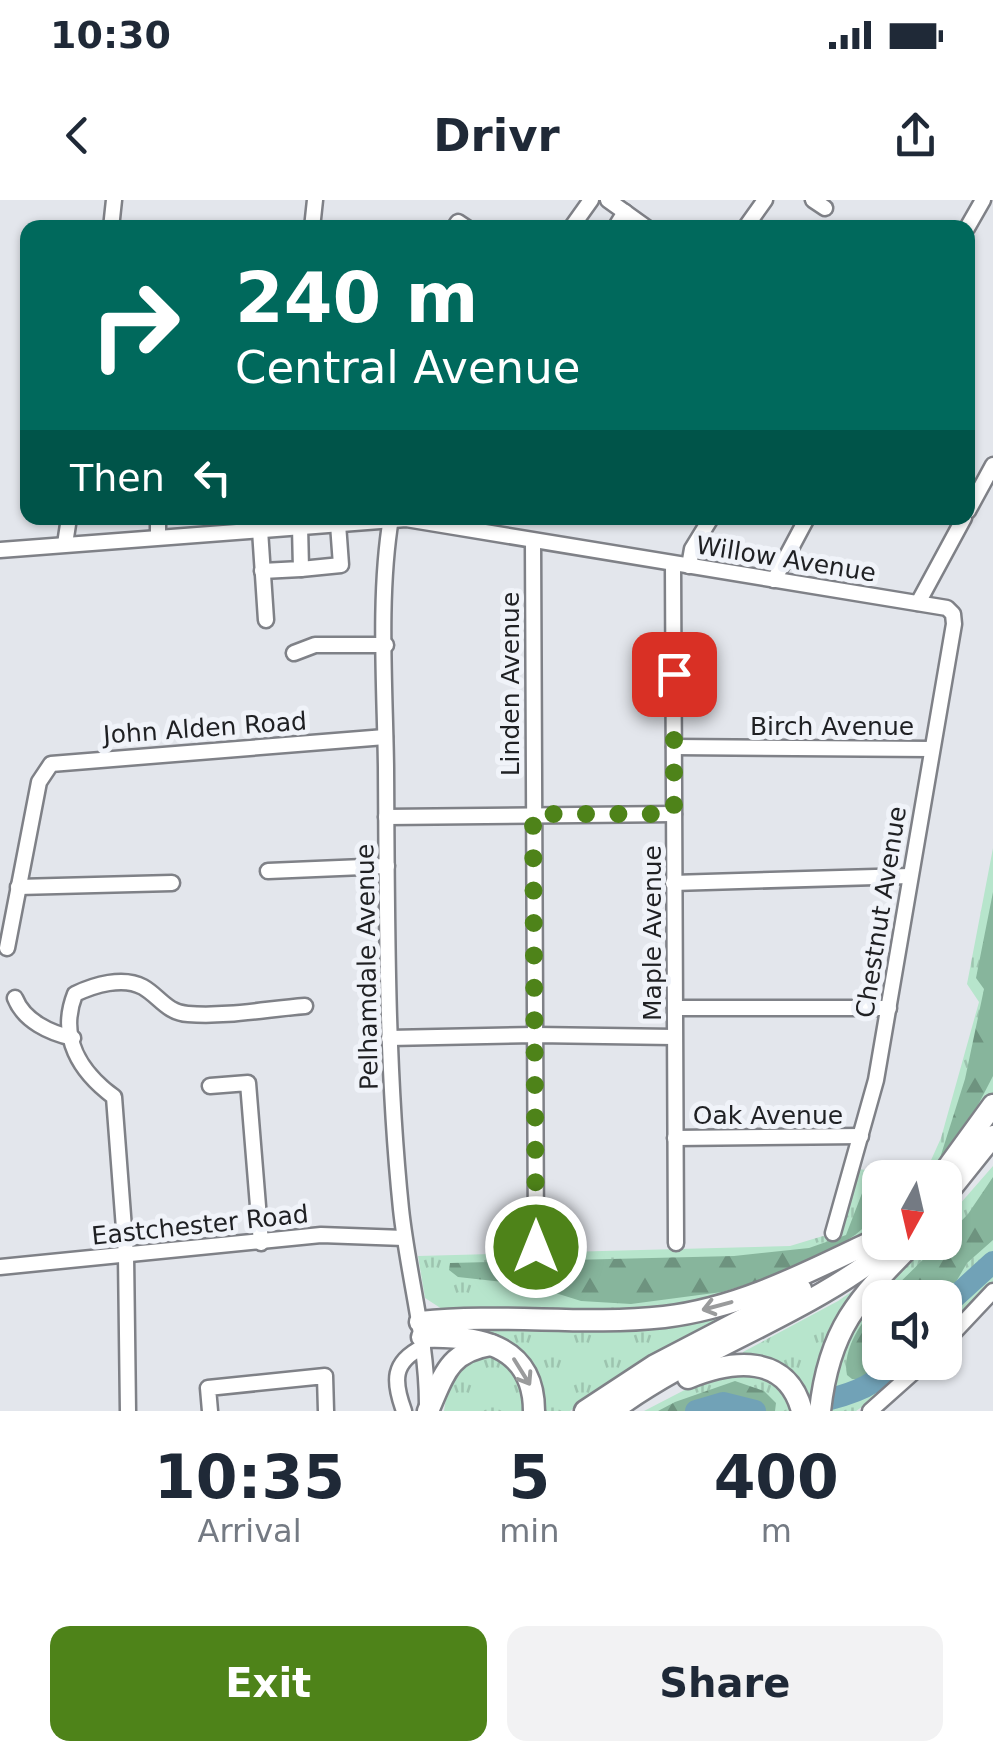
<!DOCTYPE html>
<html lang="en">
<head>
<meta charset="utf-8">
<style>
  :root { --surface:#fff; --page:#f2f2f3; --text:#1f2937; --muted:#747a83; --accent:#4e8319 }
  body { margin:0; font-family:"DejaVu Sans",sans-serif; background:var(--page); color:var(--text); height:100vh; display:flex; flex-direction:column; font-size:38px; white-space:nowrap }
  * { box-sizing:border-box; margin:0 }
  p { font-size:32px; color:var(--muted) }
  .icon { flex:none; width:55px; height:55px; fill:none; stroke:currentColor; stroke-width:2; stroke-linecap:round; stroke-linejoin:round }
  .map { position:relative; height:1211px; overflow:hidden }
  .drawer { display:flex; flex-direction:column; background:var(--surface); flex:1 }
  .drawer>* { flex:none }
  .hud { position:absolute; left:20px; top:20px; width:955px; height:305px; border-radius:20px; box-shadow:0 2px 8px #0004; background:#00695c; color:#fff; overflow:hidden }
  .needle { width:65px; rotate:188deg }
  .tools { position:absolute; left:862px; top:960px; display:grid; gap:20px }
  .tools a { display:grid; place-items:center; width:100px; height:100px; border-radius:20px; background:var(--surface); box-shadow:0 2px 8px #0004; font-size:50px }
  .pin { position:absolute; display:grid; place-items:center; width:85px; height:85px; color:#fff; margin:-42px; border-radius:20px; box-shadow:0 5px 15px #0006 }
  .me { position:absolute; width:110px; margin:-55px; rotate:0deg; stroke-linejoin:round; filter:drop-shadow(0 0 8px #0008) }
  .turn { display:flex; align-items:center; gap:35px; height:210px; padding:0 50px; font-size:45px }
  .turn .icon { width:130px; height:130px; stroke-width:2.5 }
  .turn b { display:block; font-size:70px; line-height:85px }
  .then { display:flex; align-items:center; height:95px; padding:0 50px; background:#0003; gap:20px; font-size:38px }
  .eta { display:flex; justify-content:space-evenly; align-items:center; height:170px; text-align:center }
  .eta b { font-size:60px; font-weight:700; line-height:70px }
  .action { display:flex; gap:20px; margin-top:auto; padding:20px 50px }
  .action a { flex:1; height:115px; border-radius:20px; background:var(--accent); color:#fff; font-size:40px; font-weight:700; line-height:115px; text-align:center }
  .action a+a { background:var(--page); color:var(--text) }
  .status { display:flex; justify-content:space-between; align-items:center; height:70px; padding:0 50px; background:var(--surface); direction:ltr }
  .status svg { height:28px; fill:currentColor }
  header { display:flex; justify-content:space-between; align-items:center; height:130px; padding:0 50px; background:var(--surface); font-size:45px; font-weight:700 }
  .map>svg:first-child { display:block }
</style>
</head>
<body>
<div class="status"><b>10:30</b><svg viewBox="0 0 49 12"><path d="M0 12V9h3v3zM5 12V6h3v6zM10 12V3h3v9zM15 12V0h3v12zM26 1h20v11H26zM47 4h2v5h-2z"/></svg></div>
<header><svg class="icon" aria-label="back" viewBox="0 0 24 24"><path d="M15 5l-7 7 7 7"/></svg>Drivr<svg class="icon" aria-label="share" viewBox="0 0 24 24"><path d="M12 15V3M7 8l5-5 5 5M5 13v7h14v-7"/></svg></header>
<div class="map">
<svg width="993" height="1211" viewBox="0 0 993 1211">
  <defs>
    <pattern id="grass-tufts" width="24" height="20" patternUnits="userSpaceOnUse" patternTransform="scale(2.5)"><rect width="24" height="20" fill="#b7e5cc"/><path d="M3 7l-1-3M5 7V3M7 7l1-3M15 17l-1-3M17 17v-4M19 17l1-3" fill="none" stroke="#9dc4af"/></pattern>
    <pattern id="forest-firs" width="22" height="20" patternUnits="userSpaceOnUse" patternTransform="scale(2.5)"><rect width="22" height="20" fill="#87b59c"/><path d="M5 1l3.5 6h-7zM16 11l3.5 6h-7z" fill="#6e937f"/></pattern>
  </defs>
  <rect width="100%" height="100%" fill="#e3e6ec"/>
  <g fill="url(#grass-tufts)">
    <polygon points="993,648 993,896 929,977 923,978 941,938 979,802 967,784"/>
    <path d="M993 966V1081L945 1130V1098H880V1162L914 1163 889 1188 856 1211H825C829 1142 879 1091 923 1043L945 1042V1021Z"/>
    <polygon points="859,969 909,977 880,978 880,1021 848,1046 765,1087 645,1113 442,1109 425,1098 418,1056 790,1046 823,1036 834,1039 840,1037"/>
    <polygon points="860,1086 815,1211 744,1159 743,1152 838,1101"/>
    <polygon points="716,1115 720,1122 656,1154 611,1180 570,1211 540,1211 541,1199 485,1135 485,1129"/>
    <path d="M484 1155C511 1161 525 1184 524 1211H444C448 1181 456 1166 484 1155Z"/>
    <path d="M732 1174C758 1175 786 1182 792 1211H644L702 1181Z"/>
  </g>
  <g fill="url(#forest-firs)">
    <polygon points="993,692 993,876 978,905 940,958 965,879 984,789 976,778"/>
    <polygon points="880,976 890,977 880,978 880,1014 855,1035 809,1065 722,1092 631,1104 581,1101 530,1085 458,1077 449,1070 450,1063 734,1056 809,1048 846,1035 864,988"/>
    <polygon points="993,977 993,1040 967,1063 945,1101 945,1098 885,1097 940,1043 945,1042 945,1038 968,1014"/>
    <path d="M880 1102V1162L906 1163 884 1182 852 1179 847 1175C842 1149 862 1120 880 1102Z"/>
    <polygon points="735,1181 764,1191 776,1203 775,1211 658,1211 675,1202"/>
  </g>
  <g fill="none" stroke-linecap="round" stroke-linejoin="round">
    <g stroke="#71a2b7" stroke-width="22">
      <polyline points="945,1106 993,1062"/>
      <path d="M830 1199C850 1194 884 1183 891 1162"/>
      <polyline points="696,1211 723,1203 755,1211"/>
    </g>
    <g stroke="#7f8187" stroke-width="19">
      <g id="minor">
        <polyline points="608,0 647,28"/>
        <polyline points="813,0 825,8"/>
        <polyline points="111,28 114,0"/>
        <polyline points="312,28 315,0"/>
        <polyline points="454,28 458,22 467,28"/>
        <polyline points="571,28 591,0"/>
        <polyline points="615,28 625,12"/>
        <polyline points="745,28 765,0"/>
        <polyline points="967,28 983,0"/>
        <polyline points="968,311 993,265"/>
        <polyline points="158,318 158,337"/>
        <path d="M391 318C378 396 385 489 386 568 387 715 386 863 401 1009 408 1075 427 1139 427 1205"/>
        <polyline points="260,330 266,420"/>
        <polyline points="533,341 536,1047"/>
        <polyline points="65,344 69,318"/>
        <polyline points="0,350 406,319 947,408 953,414 954,424 876,880 833,1033"/>
        <polyline points="673,364 676,1043"/>
        <polyline points="689,366 692,349 711,318"/>
        <polyline points="301,369 341,365 338,324"/>
        <polyline points="262,371 301,369 300,326"/>
        <polyline points="774,380 807,318"/>
        <polyline points="918,403 964,318"/>
        <polyline points="294,453 315,445 386,445"/>
        <polyline points="674,547 931,549"/>
        <polyline points="386,617 674,614"/>
        <polyline points="268,671 387,666"/>
        <polyline points="673,683 910,676"/>
        <polyline points="18,687 172,683"/>
        <polyline points="7,748 39,582 51,564 385,537"/>
        <path d="M15 798C24 821 50 833 73 838"/>
        <polyline points="675,808 889,808"/>
        <polyline points="389,838 535,835 674,837"/>
        <polyline points="210,886 248,883 261,1043"/>
        <polyline points="675,938 861,936"/>
        <polyline points="0,1067 321,1035 404,1038"/>
        <polyline points="945,1142 993,1091"/>
        <path d="M128 1211 126 1055 114 897C80 872 58 837 75 794 94 785 123 776 143 787 159 796 167 813 188 814 227 817 266 809 305 806"/>
        <polyline points="210,1211 208,1188 325,1176 326,1211"/>
        <path d="M404 1211C393 1181 392 1162 423 1147"/>
        <polyline points="870,1211 925,1162"/>
      </g>
    </g>
    <g stroke="#7f8187" stroke-width="25">
      <g id="highway">
        <polyline points="940,978 993,905"/>
        <polyline points="945,996 993,936"/>
        <path d="M420 1122C501 1113 583 1126 664 1117 739 1108 804 1074 871 1042"/>
        <path d="M422 1137C475 1135 534 1143 534 1211"/>
        <path d="M688 1178C732 1160 787 1153 802 1211"/>
        <path d="M428 1211C444 1175 448 1152 491 1145"/>
        <polyline points="585,1211 655,1165 801,1089"/>
        <path d="M612 1211C701 1145 810 1115 896 1042"/>
        <path d="M820 1211C829 1128 858 1099 914 1042"/>
      </g>
    </g>
    <use href="#minor" stroke="#fff" stroke-width="14"/>
    <use href="#highway" stroke="#fff" stroke-width="20"/>
  </g>
  <defs><path id="oneway-shaft" d="M-6 0H5M1.5-3L5.5 0L1.5 3" fill="none" stroke-width="1.6" stroke-linecap="round" stroke-linejoin="round" transform="scale(2.5)"/></defs>
  <g stroke="#9a9b9c">
    <use href="#oneway-shaft" transform="translate(717 1106) rotate(165)"/>
    <use href="#oneway-shaft" transform="translate(522 1172) rotate(58)"/>
  </g>
  <g fill="none" stroke-linecap="round" stroke-linejoin="round">
    <polyline stroke="#4e8319" stroke-width="18" stroke-dasharray="0 32.4" points="536,1047 533,614 674,614 674,474"/>
  </g>
  <g text-anchor="middle" dominant-baseline="central" stroke-width="10" stroke-linejoin="round" paint-order="stroke">
    <g font-size="25" fill="#1f2023" stroke="#f0f3f9">
      <text transform="translate(786 359) rotate(9)">Willow Avenue</text>
      <text transform="translate(510 484) rotate(-90)">Linden Avenue</text>
      <text x="832" y="526">Birch Avenue</text>
      <text transform="translate(205 528) rotate(-4)">John Alden Road</text>
      <text transform="translate(881 712) rotate(-81)">Chestnut Avenue</text>
      <text transform="translate(652 733) rotate(-90)">Maple Avenue</text>
      <text transform="translate(367 767) rotate(-91)">Pelhamdale Avenue</text>
      <text x="768" y="915">Oak Avenue</text>
      <text transform="translate(200 1025) rotate(-6)">Eastchester Road</text>
    </g>
  </g>
</svg>
<div class="tools">
<a><svg class="needle" viewBox="-14 -14 28 28"><path d="M0-13l5 13h-10z" fill="#e53935"/><path d="M0 13l5-13h-10z" fill="#747a83"/></svg></a>
<a><svg class="icon" aria-label="sound" viewBox="0 0 24 24"><path d="M4 9h4l5-4v14l-5-4H4zM17 9q2 3 0 6"/></svg></a>
</div>
<div class="pin" style="left:674px;top:474px;background:#d93025"><svg class="icon" aria-label="arrive" viewBox="0 0 24 24"><path d="M6 21V4h12l-3 4 3 4H6"/></svg></div>
<svg class="me" style="left:536px;top:1047px" viewBox="-20 -20 40 40"><circle r="17" fill="#4e8319" stroke="#fff" stroke-width="3"/><path d="M0-11L8 9 0 5-8 9z" fill="#fff"/></svg>
<div class="hud">
<div class="turn"><svg class="icon" aria-label="right" viewBox="0 0 24 24"><path d="M7 20v-9h11M14 6l5 5-5 5"/></svg><div><b>240 m</b>Central Avenue</div></div>
<div class="then">Then<svg class="icon" aria-label="left" viewBox="0 0 24 24"><path d="M17 20v-9H6M10 6l-5 5 5 5"/></svg></div>
</div>
</div>
<section class="drawer">
<div class="eta">
<div><b>10:35</b><p>Arrival</p></div>
<div><b>5</b><p>min</p></div>
<div><b>400</b><p>m</p></div>
</div>
<div class="action"><a>Exit</a><a>Share</a></div>
</section>
</body>
</html>
